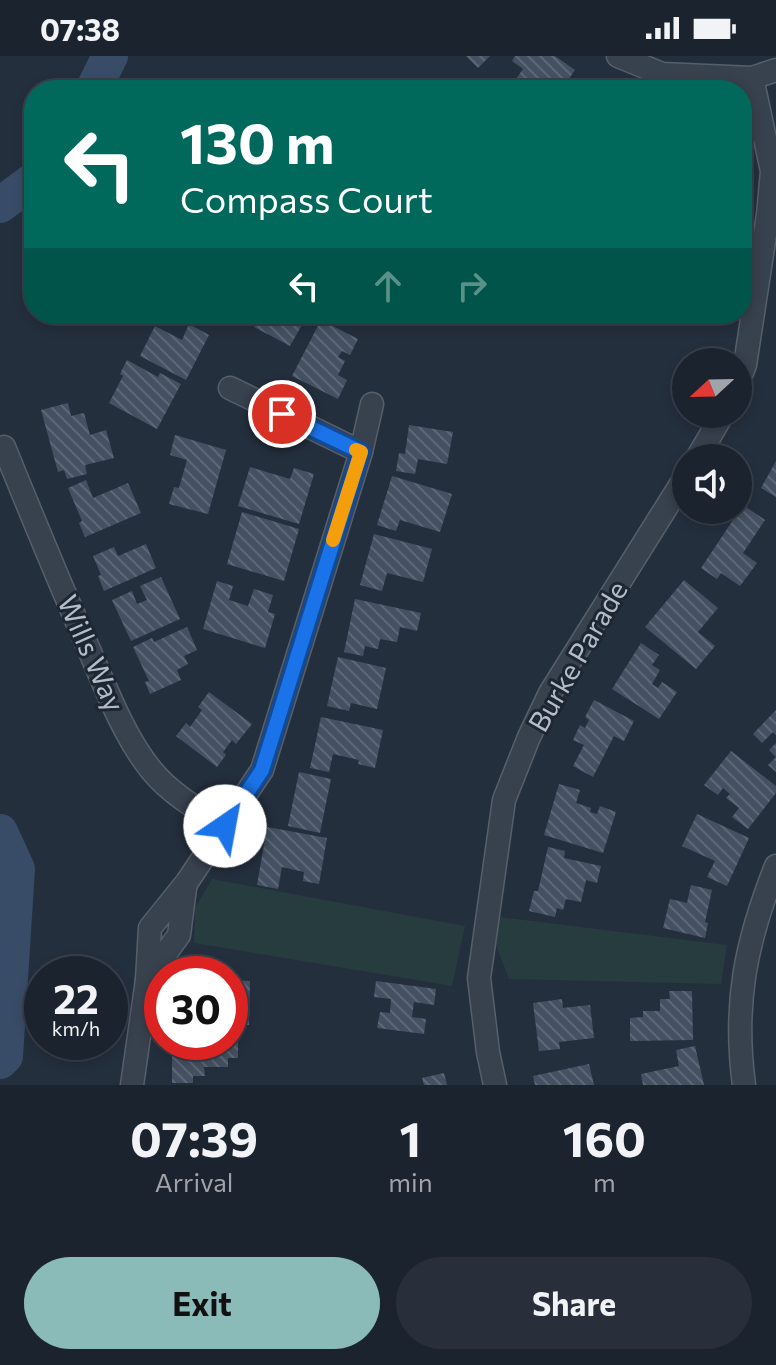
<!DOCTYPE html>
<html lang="en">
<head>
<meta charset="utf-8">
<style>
  :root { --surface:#1b232e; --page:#282f3a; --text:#f1f3f6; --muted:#a0a4aa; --line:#39404a; --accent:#8bbbb9 }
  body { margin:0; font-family:Commissioner,sans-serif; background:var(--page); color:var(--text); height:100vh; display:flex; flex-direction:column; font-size:30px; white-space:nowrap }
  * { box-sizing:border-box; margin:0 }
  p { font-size:26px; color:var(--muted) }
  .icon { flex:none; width:44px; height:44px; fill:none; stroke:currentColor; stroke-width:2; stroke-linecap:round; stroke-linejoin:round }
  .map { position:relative; height:1029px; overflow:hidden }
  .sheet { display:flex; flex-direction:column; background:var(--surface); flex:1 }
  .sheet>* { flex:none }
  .top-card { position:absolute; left:24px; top:24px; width:728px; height:244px; border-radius:32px; box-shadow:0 4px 12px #0003,0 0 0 2px var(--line); background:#00695c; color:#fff; overflow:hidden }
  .needle { width:52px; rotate:248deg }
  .controls { position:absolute; left:672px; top:292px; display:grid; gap:16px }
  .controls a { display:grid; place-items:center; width:80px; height:80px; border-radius:50%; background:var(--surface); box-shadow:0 4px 12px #0003,0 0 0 2px var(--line); font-size:40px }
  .speed { position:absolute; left:24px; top:900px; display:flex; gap:16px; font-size:40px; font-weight:700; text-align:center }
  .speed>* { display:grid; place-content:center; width:104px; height:104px; border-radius:50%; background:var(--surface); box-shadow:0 4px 12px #0003,0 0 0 2px var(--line); line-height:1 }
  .speed small { font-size:20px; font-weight:400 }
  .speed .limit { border:12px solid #d22; background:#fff; color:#111 }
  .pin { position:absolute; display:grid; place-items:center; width:68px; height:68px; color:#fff; margin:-34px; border:4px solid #fff; border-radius:50%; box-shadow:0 2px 8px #0007 }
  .me { position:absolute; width:88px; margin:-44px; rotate:33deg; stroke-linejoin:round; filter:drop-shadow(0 0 6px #0008) }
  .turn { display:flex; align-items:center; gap:28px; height:168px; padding:0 24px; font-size:36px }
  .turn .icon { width:104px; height:104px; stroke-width:2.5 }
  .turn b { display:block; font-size:56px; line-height:68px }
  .lanes { display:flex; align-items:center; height:76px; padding:0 24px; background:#0003; justify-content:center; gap:40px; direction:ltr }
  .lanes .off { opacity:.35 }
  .eta { display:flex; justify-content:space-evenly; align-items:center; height:136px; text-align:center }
  .eta b { font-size:48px; font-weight:700; line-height:56px }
  .action { display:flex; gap:16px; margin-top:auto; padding:16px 24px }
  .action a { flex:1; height:92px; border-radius:48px; background:var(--accent); color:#111; font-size:32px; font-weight:700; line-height:92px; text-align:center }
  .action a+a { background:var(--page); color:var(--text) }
  .status { display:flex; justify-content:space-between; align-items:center; height:56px; padding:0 40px; background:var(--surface); direction:ltr }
  .status svg { height:22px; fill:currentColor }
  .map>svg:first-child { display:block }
</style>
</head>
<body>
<div class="status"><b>07:38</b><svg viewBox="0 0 49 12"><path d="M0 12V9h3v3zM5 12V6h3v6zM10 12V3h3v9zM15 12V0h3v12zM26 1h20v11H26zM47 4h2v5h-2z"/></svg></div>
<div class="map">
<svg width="776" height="1029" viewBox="0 0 776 1029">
  <defs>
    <pattern id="building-back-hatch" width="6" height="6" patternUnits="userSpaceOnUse" patternTransform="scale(2)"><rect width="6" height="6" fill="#455162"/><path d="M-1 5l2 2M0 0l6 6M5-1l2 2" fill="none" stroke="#5d6877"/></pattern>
  </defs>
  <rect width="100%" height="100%" fill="#242f3e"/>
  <g fill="#263c3f">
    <polygon points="212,823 465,870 452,930 194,887 195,852"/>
    <polygon points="499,861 727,889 721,928 509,923 496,889"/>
  </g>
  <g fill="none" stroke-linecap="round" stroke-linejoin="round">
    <g stroke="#394c67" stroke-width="36">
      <polyline points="93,34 110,0"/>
      <polyline points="0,149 34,124"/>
      <polyline points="0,776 17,813 5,1000 0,1005"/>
    </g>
  </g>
  <g fill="url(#building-back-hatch)">
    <polygon points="466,0 490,0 478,12"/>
    <polygon points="515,0 555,0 575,14 561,34 519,34 516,23 523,13 512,5"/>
    <polygon points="261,258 308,258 290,290 254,271"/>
    <polygon points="321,264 358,283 350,299 342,295 338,301 345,305 338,319 347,324 338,343 292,320"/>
    <polygon points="189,268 209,279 186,324 140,300 155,270 182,284"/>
    <polygon points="127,304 158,321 160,317 181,328 157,373 109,347 123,320 120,318"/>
    <polygon points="68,347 71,360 84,357 90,379 106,374 114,402 85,409 87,418 67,423 64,414 58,416 41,354"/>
    <polygon points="409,369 453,376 447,408 418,403 415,418 396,415 399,397 405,398"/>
    <polygon points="175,379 226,394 208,458 169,448 174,431 179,432 187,404 170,399"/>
    <polygon points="776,405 776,441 761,432"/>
    <polygon points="250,411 290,423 294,412 314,418 299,468 238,450"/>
    <polygon points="392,420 452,438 440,476 400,464 396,475 377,469"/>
    <polygon points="86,424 93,442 128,427 141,457 85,481 79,467 82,465 68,432"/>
    <polygon points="743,449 765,464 743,497 757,507 740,530 721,517 717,523 701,512"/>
    <polygon points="242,456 299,473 284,525 227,508"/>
    <polygon points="374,478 432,493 423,526 387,517 382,535 360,529"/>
    <polygon points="146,488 156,512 104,535 98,520 101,519 93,500 114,491 118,500"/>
    <polygon points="161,521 180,563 131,585 112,544 132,535 137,548 147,544 140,530"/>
    <polygon points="684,524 718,552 698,576 715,590 696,613 645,571"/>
    <polygon points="217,525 233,530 229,544 248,550 254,533 273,539 268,556 275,558 265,592 203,573"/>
    <polygon points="355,543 421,557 417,575 400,571 397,586 380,583 378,593 365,590 363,600 344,596"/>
    <polygon points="187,571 197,594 184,600 188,608 177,614 181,624 150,638 145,626 149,625 133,591 152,582 154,586"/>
    <polygon points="641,587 659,599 652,609 660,614 652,628 658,632 662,626 677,636 659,663 612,633"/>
    <polygon points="338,601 386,612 377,653 351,647 349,655 327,650"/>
    <polygon points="209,636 252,668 236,688 232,684 223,696 226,699 217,711 176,680 186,667 190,671 202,654 198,651"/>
    <polygon points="594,644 634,665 624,685 614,680 593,721 573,710 584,689 573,684 580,669 585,672 589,664 585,661"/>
    <polygon points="776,654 776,679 773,676 762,687 753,678"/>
    <polygon points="321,661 383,674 375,712 358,708 359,704 333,698 329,716 310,712"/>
    <polygon points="776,687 776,716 768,709 776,701 769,694"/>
    <polygon points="731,695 776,730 776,737 748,773 732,761 739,752 726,742 730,738 723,732 718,739 704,729"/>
    <polygon points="299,716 331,723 320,777 288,770"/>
    <polygon points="559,728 580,734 576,747 591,752 590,756 597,758 600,750 616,756 603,797 544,779"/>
    <polygon points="697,758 749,782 727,830 707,821 715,805 682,790"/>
    <polygon points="267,771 327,782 319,828 303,825 304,816 282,811 278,833 257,829"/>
    <polygon points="548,791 565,795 564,802 601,810 597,827 586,824 581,846 566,843 563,854 557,852 555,861 529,855 534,835 538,835"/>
    <polygon points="691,829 712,834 705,866 708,867 705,882 663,872 670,843 687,847"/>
    <polygon points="232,924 250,925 249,969 230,969 230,933 232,933"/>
    <polygon points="376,925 436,933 434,949 414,946 412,961 426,963 424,978 377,972 380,956 390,957 391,943 374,941"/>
    <polygon points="669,935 692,935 693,984 630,985 630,962 643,961 643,955 660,955 660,943 670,943"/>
    <polygon points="562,943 563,952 590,949 594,982 559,986 560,993 539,995 533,947"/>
    <polygon points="230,978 238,978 238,1002 228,1002 228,1011 204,1011 205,1020 193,1020 193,1027 172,1027 172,986 230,986"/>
    <polygon points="695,990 704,1029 643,1029 641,1018 679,1010 676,994"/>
    <polygon points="589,1008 594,1029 535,1029 533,1020"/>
    <polygon points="444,1017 447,1029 424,1029 422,1022"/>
  </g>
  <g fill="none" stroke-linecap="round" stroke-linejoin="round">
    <g stroke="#565f6c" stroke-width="25">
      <g id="street">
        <polyline points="618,0 662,18 752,22 776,14"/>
        <polyline points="738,327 745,309 768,159 772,115 752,22"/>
        <polyline points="230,332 361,396"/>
        <path d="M4 391C31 457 58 524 87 589 105 630 124 681 152 715 172 739 199 754 225 770"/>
        <polyline points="697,402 723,358"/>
        <polyline points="147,923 179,879 185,832"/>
        <polyline points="132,1029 147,924 150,872 187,826 262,714 361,396 372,348"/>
        <polyline points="495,1029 488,996 479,922 504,744 529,681 550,637 686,420"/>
        <path d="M744 1029C733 947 746 886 776 810"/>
      </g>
    </g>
    <use href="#street" stroke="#38414e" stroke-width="22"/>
  </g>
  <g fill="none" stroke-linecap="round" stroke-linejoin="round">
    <g stroke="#114b97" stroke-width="20">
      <polyline id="route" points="225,770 262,714 361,396 282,358"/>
    </g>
    <use href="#route" stroke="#1a73e8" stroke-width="14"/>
    <polyline stroke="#f59e0b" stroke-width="14" points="333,484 361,396 356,394"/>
  </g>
  <g text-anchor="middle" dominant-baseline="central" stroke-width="6" stroke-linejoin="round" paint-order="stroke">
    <g font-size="28" fill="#b4bcc9" stroke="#1d2633">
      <text transform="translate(92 597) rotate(66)">Wills Way</text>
      <text transform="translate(577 600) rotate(-60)">Burke Parade</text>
    </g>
  </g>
</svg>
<div class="controls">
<a><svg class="needle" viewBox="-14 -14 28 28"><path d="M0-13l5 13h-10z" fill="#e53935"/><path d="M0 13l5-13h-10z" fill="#a0a4aa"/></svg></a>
<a><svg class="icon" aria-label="sound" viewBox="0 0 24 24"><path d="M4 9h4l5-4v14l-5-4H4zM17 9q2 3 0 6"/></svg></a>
</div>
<div class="speed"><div>22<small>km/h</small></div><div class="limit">30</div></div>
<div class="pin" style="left:282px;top:358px;background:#d93025"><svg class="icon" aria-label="arrive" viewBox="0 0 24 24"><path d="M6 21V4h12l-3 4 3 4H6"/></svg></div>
<svg class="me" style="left:225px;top:770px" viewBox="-20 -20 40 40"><circle r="19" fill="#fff"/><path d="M0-13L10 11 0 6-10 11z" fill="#1a73e8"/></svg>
<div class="top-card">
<div class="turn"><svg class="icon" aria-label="left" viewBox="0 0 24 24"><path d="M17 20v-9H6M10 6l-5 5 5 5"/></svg><div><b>130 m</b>Compass Court</div></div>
<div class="lanes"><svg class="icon" aria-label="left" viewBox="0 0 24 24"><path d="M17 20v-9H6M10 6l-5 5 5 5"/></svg><svg class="icon off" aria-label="ahead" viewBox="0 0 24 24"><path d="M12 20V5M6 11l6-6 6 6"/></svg><svg class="icon off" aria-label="right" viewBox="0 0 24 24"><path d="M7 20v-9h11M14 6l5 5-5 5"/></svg></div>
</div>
</div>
<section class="sheet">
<div class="eta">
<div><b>07:39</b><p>Arrival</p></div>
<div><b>1</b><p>min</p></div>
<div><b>160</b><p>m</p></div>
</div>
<div class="action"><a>Exit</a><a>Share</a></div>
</section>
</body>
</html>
